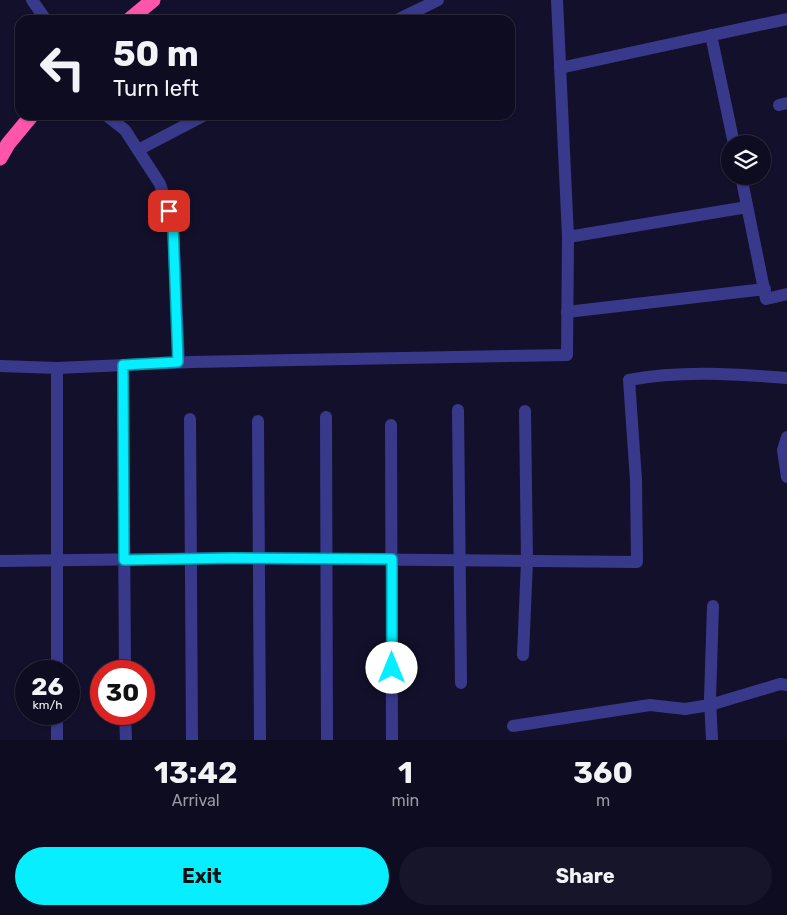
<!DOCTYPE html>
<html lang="en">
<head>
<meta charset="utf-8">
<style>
  :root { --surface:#0e0c20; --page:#171529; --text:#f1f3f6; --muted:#9b9ba5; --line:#2e2c3e; --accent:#06eeff }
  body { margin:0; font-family:Rubik,sans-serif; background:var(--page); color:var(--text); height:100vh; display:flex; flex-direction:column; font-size:19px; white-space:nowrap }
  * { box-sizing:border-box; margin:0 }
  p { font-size:16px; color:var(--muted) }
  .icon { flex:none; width:28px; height:28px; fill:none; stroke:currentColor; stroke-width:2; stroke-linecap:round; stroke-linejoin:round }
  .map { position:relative; height:740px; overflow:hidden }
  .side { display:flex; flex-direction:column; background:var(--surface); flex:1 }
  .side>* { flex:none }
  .guide { position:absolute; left:15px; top:15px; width:500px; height:105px; border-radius:15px; box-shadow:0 1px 4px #0004,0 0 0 1px var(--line); background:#0e0c20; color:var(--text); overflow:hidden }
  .buttons { position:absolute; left:721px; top:135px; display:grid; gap:10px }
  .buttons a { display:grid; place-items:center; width:50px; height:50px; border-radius:50%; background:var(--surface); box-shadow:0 1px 4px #0004,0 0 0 1px var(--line); font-size:25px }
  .speed { position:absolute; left:15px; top:660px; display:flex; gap:10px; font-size:25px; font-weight:700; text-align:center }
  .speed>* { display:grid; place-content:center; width:65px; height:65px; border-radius:50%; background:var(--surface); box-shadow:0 1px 4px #0004,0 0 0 1px var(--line); line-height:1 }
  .speed small { font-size:12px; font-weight:400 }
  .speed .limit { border:8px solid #d22; background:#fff; color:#111 }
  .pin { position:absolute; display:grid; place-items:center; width:42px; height:42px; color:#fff; margin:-21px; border-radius:10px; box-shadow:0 2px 8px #0006 }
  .me { position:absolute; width:55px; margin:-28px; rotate:0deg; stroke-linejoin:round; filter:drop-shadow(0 0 4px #0008) }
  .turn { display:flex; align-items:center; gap:18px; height:105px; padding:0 15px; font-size:22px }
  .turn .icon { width:65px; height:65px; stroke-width:2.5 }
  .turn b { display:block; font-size:35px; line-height:42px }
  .eta { display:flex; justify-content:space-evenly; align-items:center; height:85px; text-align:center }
  .eta b { font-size:30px; font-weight:700; line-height:35px }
  .cta { display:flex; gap:10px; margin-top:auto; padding:10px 15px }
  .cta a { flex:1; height:58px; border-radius:30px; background:var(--accent); color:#111; font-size:20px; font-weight:700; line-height:58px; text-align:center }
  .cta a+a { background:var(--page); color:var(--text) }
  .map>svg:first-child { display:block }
</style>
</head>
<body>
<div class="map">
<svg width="787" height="740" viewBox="0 0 787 740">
  <rect width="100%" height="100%" fill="#13102b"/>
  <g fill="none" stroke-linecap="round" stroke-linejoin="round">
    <g stroke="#39398c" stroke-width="12">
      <polyline points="32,0 46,20"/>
      <polyline points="397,20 438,0"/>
      <polyline points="711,35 734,144"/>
      <polyline points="560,68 787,19"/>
      <polyline points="779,105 787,103"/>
      <polyline points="106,115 125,130 160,184 173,225 179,362"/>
      <polyline points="138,150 205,115"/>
      <polyline points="741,176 766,299 787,294"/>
      <polyline points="568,237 747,207"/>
      <polyline points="567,312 765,289"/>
      <polyline points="123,365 125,671"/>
      <polyline points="0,366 57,368 192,362 567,355 568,237 557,0"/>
      <polyline points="458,410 461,683"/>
      <polyline points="326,417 327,740"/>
      <polyline points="190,419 192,740"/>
      <polyline points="258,421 260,740"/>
      <polyline points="391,425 392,740"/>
      <polyline points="787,437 783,450 787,477"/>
      <path d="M0 561 232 558 637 562 636 480 629 380C681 370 734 374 787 378"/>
      <polyline points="523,655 527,561 525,411"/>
      <polyline points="57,671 57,368"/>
      <polyline points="125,714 126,740"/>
      <polyline points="513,726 650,705 685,709 710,705 780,684 787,685"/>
      <polyline points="57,740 57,714"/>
      <polyline points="712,740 710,699 713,606"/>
    </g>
    <g stroke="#ff55ab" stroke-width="15">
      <polyline points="129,20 153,0"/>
      <polyline points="0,158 8,144 32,115"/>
    </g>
  </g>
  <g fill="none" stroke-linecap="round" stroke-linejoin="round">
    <g stroke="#049ba6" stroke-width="12">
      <polyline id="route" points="169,211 173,225 178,362 123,365 124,560 232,558 392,559 392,668"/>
    </g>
    <use href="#route" stroke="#06eeff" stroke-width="9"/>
  </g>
</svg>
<div class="buttons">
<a><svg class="icon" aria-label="layers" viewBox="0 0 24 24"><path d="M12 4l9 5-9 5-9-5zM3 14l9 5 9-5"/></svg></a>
</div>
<div class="speed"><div>26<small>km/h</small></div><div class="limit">30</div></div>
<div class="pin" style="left:169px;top:211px;background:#d93025"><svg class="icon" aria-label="arrive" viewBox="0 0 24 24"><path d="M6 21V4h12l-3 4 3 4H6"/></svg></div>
<svg class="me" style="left:392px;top:668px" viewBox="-20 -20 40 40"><circle r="19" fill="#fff"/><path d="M0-13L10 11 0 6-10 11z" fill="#06eeff"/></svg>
<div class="guide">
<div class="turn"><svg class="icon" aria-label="left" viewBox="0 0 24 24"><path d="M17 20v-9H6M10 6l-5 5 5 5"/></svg><div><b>50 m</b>Turn left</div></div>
</div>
</div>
<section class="side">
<div class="eta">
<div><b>13:42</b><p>Arrival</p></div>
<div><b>1</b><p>min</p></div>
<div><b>360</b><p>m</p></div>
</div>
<div class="cta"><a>Exit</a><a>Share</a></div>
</section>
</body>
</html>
